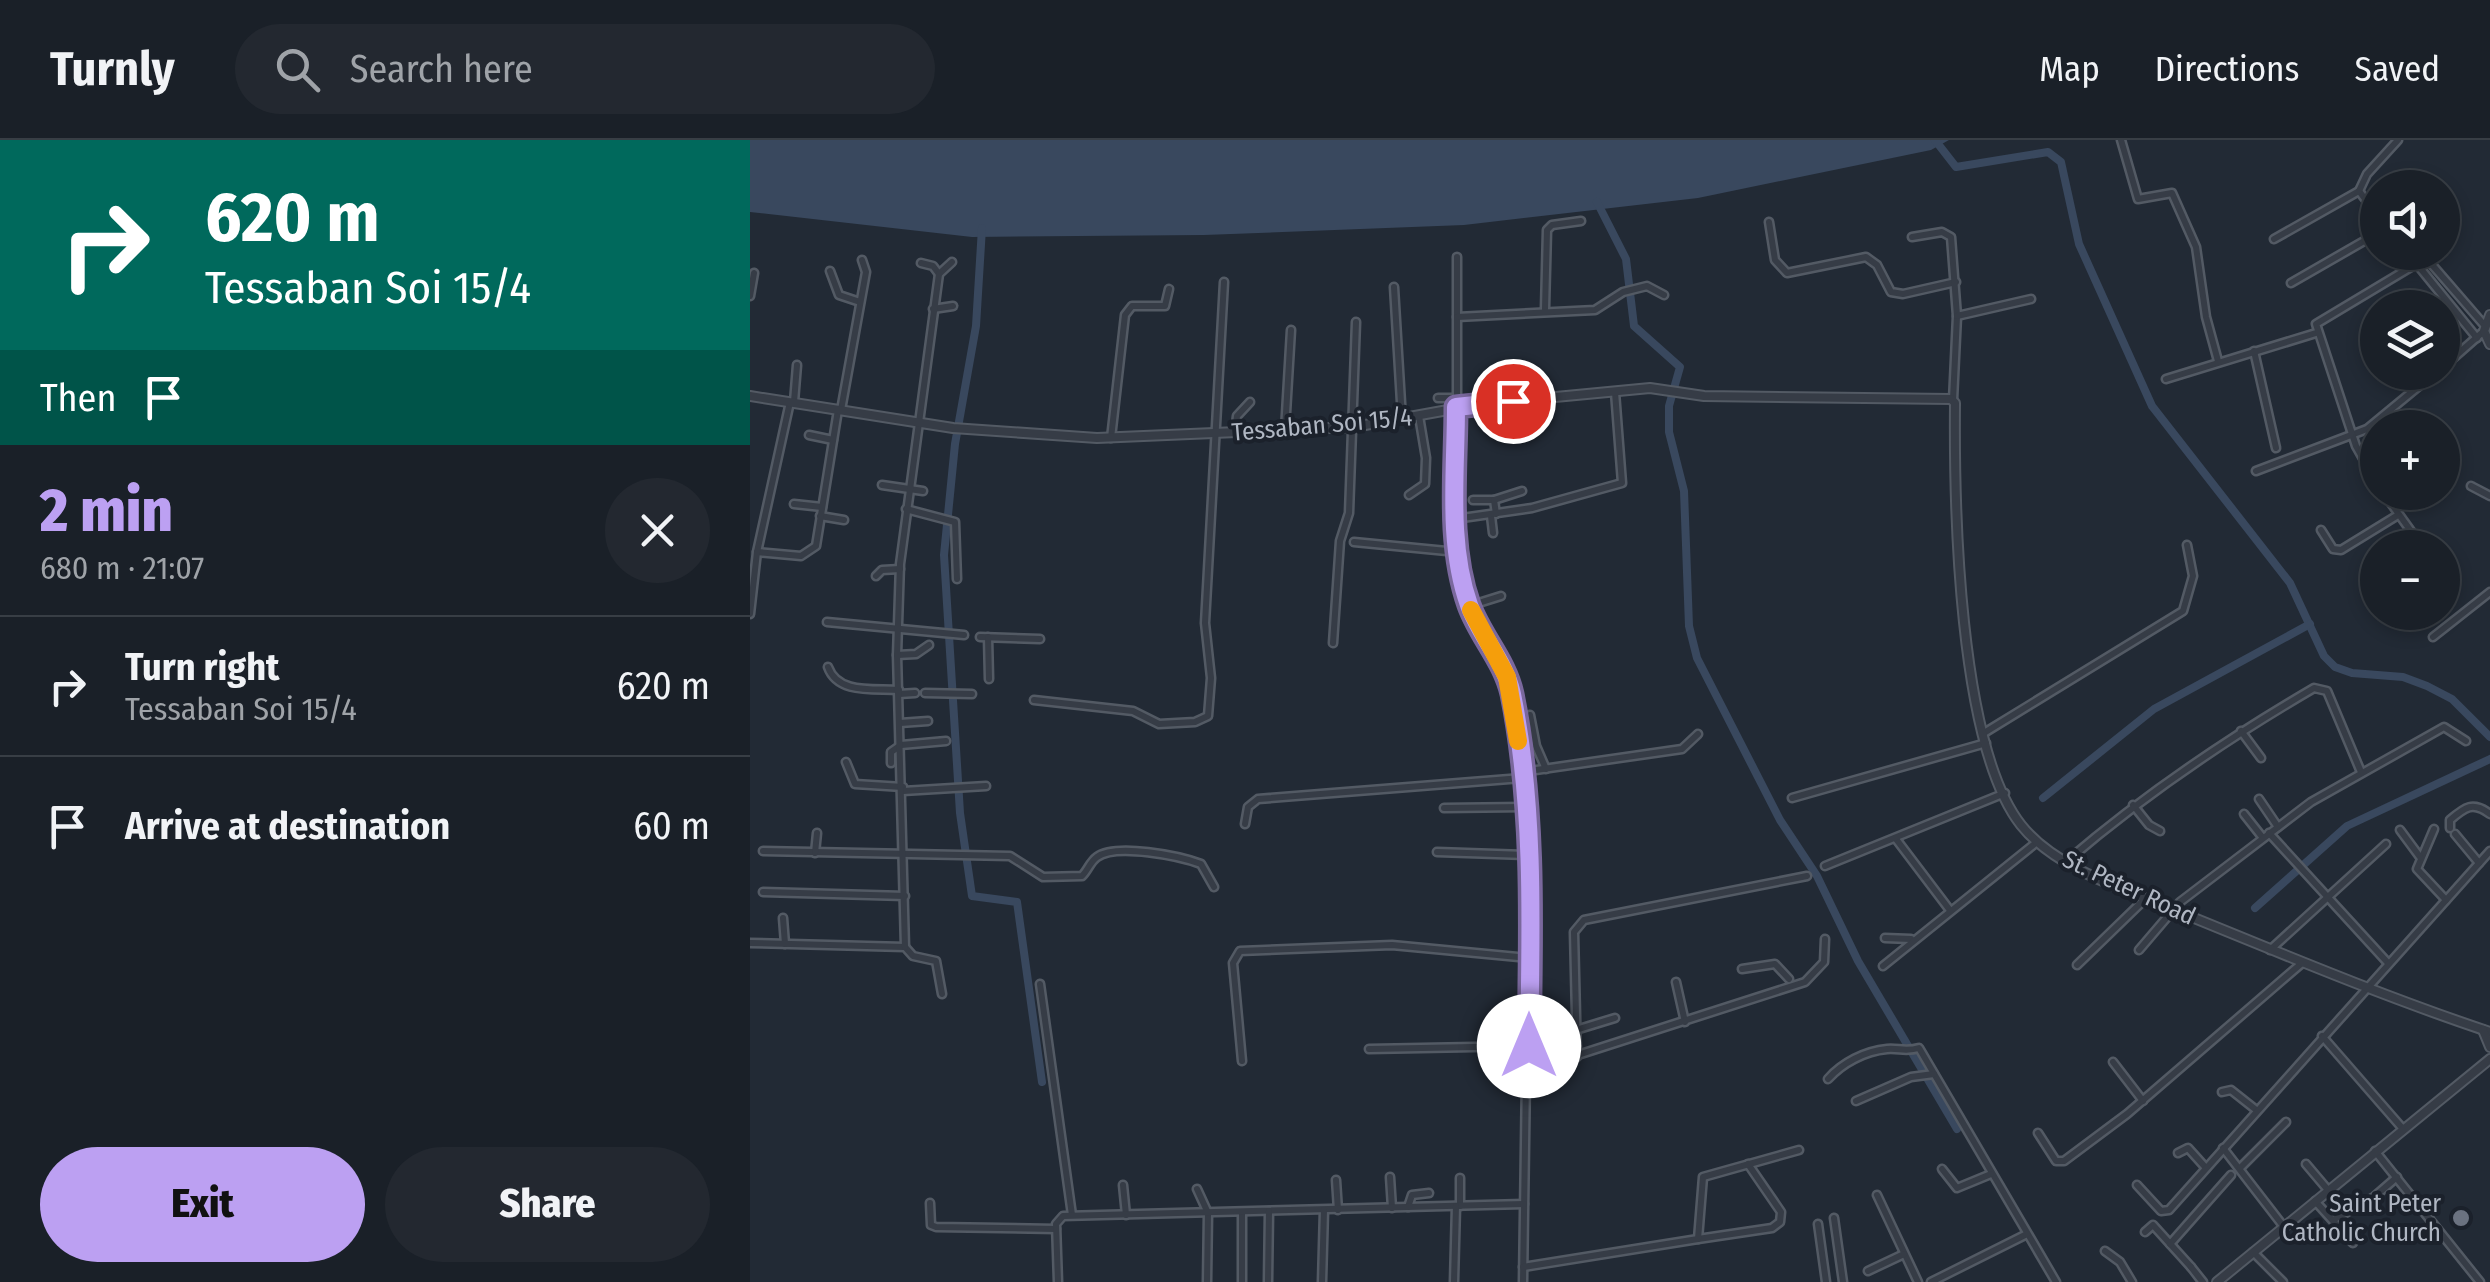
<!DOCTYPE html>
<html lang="en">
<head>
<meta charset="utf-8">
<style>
  :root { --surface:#1a2028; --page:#232830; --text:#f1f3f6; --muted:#9fa3a8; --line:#383e45; --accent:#bca0f2 }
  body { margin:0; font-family:"Fira Sans Condensed",sans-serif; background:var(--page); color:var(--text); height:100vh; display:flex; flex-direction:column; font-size:38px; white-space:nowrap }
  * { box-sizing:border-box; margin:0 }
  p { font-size:32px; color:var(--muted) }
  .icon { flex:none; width:55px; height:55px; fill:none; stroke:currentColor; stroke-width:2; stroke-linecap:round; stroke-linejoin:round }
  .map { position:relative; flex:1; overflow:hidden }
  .side { display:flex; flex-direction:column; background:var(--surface); width:750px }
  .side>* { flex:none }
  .hud { background:#00695c; color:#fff; overflow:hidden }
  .buttons { position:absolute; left:1610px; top:30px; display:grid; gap:20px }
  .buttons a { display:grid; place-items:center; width:100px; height:100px; border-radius:50%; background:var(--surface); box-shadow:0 5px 15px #0003,0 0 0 2px var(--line); font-size:50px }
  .pin { position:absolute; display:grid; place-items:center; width:85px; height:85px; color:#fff; margin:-42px; border:5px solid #fff; border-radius:50%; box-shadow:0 2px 10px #0007 }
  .me { position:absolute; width:110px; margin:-55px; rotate:0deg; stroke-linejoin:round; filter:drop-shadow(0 0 8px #0008) }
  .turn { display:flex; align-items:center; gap:35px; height:210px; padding:0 40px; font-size:45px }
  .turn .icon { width:130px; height:130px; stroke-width:2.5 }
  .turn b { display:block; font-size:70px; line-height:85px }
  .then { display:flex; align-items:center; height:95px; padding:0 40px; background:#0003; gap:20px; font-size:38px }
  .round { display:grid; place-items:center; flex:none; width:105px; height:105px; border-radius:52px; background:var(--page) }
  .overview { display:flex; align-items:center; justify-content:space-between; height:170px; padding:0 40px }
  h1 { font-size:60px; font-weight:800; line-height:75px; color:var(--accent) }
  .action { display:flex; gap:20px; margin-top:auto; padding:20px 40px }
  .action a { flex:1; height:115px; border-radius:60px; background:var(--accent); color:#111; font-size:40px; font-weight:800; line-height:115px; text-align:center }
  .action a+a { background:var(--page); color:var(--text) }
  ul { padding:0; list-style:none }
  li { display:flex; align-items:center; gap:30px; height:140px; padding:0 40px; border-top:2px solid var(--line) }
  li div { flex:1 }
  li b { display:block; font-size:38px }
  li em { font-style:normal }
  header { display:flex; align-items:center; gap:60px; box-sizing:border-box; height:140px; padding:0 50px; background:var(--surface); border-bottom:2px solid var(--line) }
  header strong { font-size:48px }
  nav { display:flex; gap:55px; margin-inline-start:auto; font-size:35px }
  .search { width:700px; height:90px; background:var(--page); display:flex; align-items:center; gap:25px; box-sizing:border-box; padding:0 35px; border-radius:55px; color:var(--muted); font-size:38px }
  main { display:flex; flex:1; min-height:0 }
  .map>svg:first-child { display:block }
</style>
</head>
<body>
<header>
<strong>Turnly</strong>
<div class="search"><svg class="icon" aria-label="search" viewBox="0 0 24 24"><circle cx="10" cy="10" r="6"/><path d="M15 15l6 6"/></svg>Search here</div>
<nav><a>Map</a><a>Directions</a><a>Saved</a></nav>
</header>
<main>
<section class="side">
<div class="hud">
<div class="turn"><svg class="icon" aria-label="right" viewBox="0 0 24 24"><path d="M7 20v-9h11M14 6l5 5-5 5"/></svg><div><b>620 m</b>Tessaban Soi 15/4</div></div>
<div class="then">Then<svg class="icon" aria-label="arrive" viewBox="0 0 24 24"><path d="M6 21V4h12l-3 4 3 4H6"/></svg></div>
</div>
<div class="overview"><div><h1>2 min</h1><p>680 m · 21:07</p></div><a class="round"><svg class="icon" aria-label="close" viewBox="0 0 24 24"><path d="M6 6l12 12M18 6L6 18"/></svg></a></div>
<ul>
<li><svg class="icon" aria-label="right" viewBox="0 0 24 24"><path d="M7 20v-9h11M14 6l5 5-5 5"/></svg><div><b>Turn right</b><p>Tessaban Soi 15/4</p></div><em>620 m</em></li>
<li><svg class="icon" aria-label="arrive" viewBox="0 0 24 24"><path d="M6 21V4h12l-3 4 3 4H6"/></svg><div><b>Arrive at destination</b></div><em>60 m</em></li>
</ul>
<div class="action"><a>Exit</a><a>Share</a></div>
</section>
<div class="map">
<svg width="1740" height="1142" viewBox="0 0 1740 1142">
  <rect width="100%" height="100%" fill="#222a35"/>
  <polygon fill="#39485e" points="0,0 1199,0 1181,10 948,58 714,85 454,95 222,97 0,72"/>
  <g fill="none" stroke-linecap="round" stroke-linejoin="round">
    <g stroke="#39485e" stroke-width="8">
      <polyline points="1185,0 1206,27 1298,12 1311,22 1329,104 1402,266 1540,443 1574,516 1585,527 1602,533 1653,537 1677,546 1702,559 1740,597"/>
      <polyline points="847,62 876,119 884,186 930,227 919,266 919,292 934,351 939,486 947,518 1030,680 1067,736 1108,821 1207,989"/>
      <polyline points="232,88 226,186 205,304 194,415 210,673 222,756 267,762 292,942"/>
      <polyline points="1293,658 1404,569 1560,484"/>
      <polyline points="1505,768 1597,686 1740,619"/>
    </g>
    <g stroke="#535a64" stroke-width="11">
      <g id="minor">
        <polyline points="1371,0 1388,59 1422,53 1446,107 1456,177 1468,221"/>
        <polyline points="1609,51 1628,76"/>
        <polyline points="1019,82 1025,120 1037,133 1116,117 1127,125 1141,152 1153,154 1206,142"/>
        <polyline points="1162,97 1192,92 1201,97 1207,176 1203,260"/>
        <polyline points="1524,99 1609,51 1617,34 1648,0"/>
        <polyline points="1657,112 1727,198"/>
        <polyline points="1671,112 1735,186"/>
        <polyline points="707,117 707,412 719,466 762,551 779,730 773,1142"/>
        <polyline points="171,123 183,126 189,134"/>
        <polyline points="80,131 89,155 110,162"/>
        <polyline points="1541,143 1628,93"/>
        <polyline points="644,147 652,279"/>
        <polyline points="0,156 4,133"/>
        <polyline points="183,169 203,166"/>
        <polyline points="795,169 797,90 802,85 831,81"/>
        <polyline points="1207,176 1281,159"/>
        <polyline points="707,177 845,170 873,152 897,146 914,155"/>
        <polyline points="1504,211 1526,308"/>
        <polyline points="1692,228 1734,191"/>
        <polyline points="1416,239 1566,193"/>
        <polyline points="688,258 705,258"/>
        <polyline points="44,262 47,225"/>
        <polyline points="91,270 116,132 112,120"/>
        <polyline points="535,290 541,190"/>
        <polyline points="485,292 487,276 500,262"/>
        <polyline points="59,295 83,300"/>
        <polyline points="361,298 375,175 382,166 415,166 419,149"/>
        <polyline points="1506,331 1617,289 1686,232"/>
        <polyline points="698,339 698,354 705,360"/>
        <polyline points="132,345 173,351"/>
        <polyline points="1628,345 1606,306 1566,184 1666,124"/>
        <polyline points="1721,346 1740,356"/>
        <polyline points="1633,352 1673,408"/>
        <polyline points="659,355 675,344 676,318 669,276"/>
        <polyline points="723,360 744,360"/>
        <polyline points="44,364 72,367"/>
        <polyline points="156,369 205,382 207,439"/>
        <polyline points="746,374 744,360 772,351"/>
        <polyline points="70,376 94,380"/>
        <polyline points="741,376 743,393"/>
        <polyline points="705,379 782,368 872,343 865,252"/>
        <polyline points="1571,390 1583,409 1591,410 1648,375"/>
        <polyline points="604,402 707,412"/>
        <polyline points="7,412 51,416 66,406 88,270"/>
        <polyline points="126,436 132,430 150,429"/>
        <polyline points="719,466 751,456"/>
        <polyline points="0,474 7,412 40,262"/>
        <polyline points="77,482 214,495"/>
        <polyline points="230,497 290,499"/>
        <polyline points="238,497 239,539"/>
        <polyline points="1683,497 1740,452"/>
        <polyline points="583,503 590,401 599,373 606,182"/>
        <polyline points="147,515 166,514 179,505"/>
        <path d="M78 527C88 555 125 548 149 550"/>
        <polyline points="175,553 222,554"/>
        <polyline points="149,554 165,553"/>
        <polyline points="284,560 383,571 409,584 445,582 458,576 461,538 455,483 474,142"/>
        <polyline points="780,575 786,606 796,629"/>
        <polyline points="150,583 178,581"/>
        <polyline points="1491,591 1511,618"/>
        <polyline points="1234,593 1433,471 1443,436 1437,405"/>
        <polyline points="96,622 105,644 153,647"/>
        <polyline points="141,623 141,612 151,605 196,601"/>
        <polyline points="772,632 932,609 948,594"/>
        <polyline points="153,651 236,646"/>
        <polyline points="1042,658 1236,603"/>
        <polyline points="1509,659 1528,687"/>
        <polyline points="1383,665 1399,685 1410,691"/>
        <polyline points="694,668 774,667"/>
        <polyline points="1494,674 1513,698"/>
        <polyline points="495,684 498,667 508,659 772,638"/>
        <path d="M1700 688V680C1715 667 1723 661 1740 674"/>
        <polyline points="1684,689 1667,729 1696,760"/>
        <polyline points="1650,690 1670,717"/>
        <polyline points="1519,693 1638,823"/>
        <polyline points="1705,694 1729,723"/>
        <polyline points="1146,699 1199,769"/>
        <path d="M13 711 260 716 293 737 332 736C338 730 340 722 347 717 366 703 430 716 451 724L464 747"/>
        <polyline points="687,712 778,715"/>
        <polyline points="65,713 67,693"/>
        <path d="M1317 721C1395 654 1475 600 1564 548L1577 551 1611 632"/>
        <polyline points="1075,726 1255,653"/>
        <polyline points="13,752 155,756"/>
        <polyline points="33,778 35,804"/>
        <polyline points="1135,798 1161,799"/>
        <polyline points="0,803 155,807 163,816 186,821 192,854"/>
        <polyline points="155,807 147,515 150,424 189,134 202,122"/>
        <polyline points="1389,810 1430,762 1561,662 1694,587 1716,601"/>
        <polyline points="1520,810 1636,704"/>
        <polyline points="1327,825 1395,759"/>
        <polyline points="1133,826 1287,702"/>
        <polyline points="992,829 1025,824 1039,839"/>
        <polyline points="926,842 935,882"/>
        <polyline points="290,844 322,1075"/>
        <polyline points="829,889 865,878"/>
        <polyline points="1572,896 1653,989"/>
        <polyline points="619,909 779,906"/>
        <polyline points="827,917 824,792 834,780 1057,736"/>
        <polyline points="492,921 483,823 490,811 642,805 779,818"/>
        <polyline points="1363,922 1393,961"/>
        <polyline points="778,931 1055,842 1074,822 1075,799"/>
        <path d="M1078 939C1092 923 1115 911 1137 909 1149 908 1156 912 1169 908L1306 1142"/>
        <polyline points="1472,952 1481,950 1505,969"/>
        <polyline points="1106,961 1161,937 1184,934"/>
        <polyline points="1288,993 1306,1021 1314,1021 1377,974 1552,823"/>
        <polyline points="1473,1008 1534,1087"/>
        <polyline points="1625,1011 1730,1142"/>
        <polyline points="1428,1013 1438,1008 1456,1028"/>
        <polyline points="1556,1024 1578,1050"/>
        <polyline points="1490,1028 1536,982"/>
        <polyline points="1192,1029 1207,1048 1241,1034"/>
        <polyline points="640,1037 642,1068"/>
        <polyline points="586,1040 588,1070"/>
        <polyline points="373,1045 376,1075"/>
        <polyline points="1387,1045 1411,1071 1419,1070 1740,711"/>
        <polyline points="447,1049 458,1073 457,1142"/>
        <polyline points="1127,1055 1168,1142"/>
        <polyline points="1565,1061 1603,1103"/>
        <polyline points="180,1063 181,1085 186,1087 306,1089"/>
        <polyline points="710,1066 710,1038"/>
        <polyline points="658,1067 662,1055 679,1053"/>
        <polyline points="492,1072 492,1142"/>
        <polyline points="1084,1078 1093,1142"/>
        <polyline points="1583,1080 1624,1057 1647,1037"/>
        <polyline points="1068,1084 1076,1142"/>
        <polyline points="1395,1092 1403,1085 1441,1127"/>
        <polyline points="948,1099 1022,1088 1030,1082 1031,1072 998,1024"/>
        <polyline points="1420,1104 1481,1035"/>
        <polyline points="1355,1111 1370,1122 1382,1142"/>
        <polyline points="1503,1112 1533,1142"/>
        <polyline points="773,1127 948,1099 953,1037 1049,1010"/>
        <polyline points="1118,1131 1154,1114"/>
        <polyline points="1451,1140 1441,1127 1453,1142"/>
        <polyline points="308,1142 306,1084 313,1076 774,1064"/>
        <polyline points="518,1142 519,1071"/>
        <polyline points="572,1142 574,1070"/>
        <polyline points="704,1142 706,1066"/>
        <polyline points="1181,1142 1277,1094"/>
      </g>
    </g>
    <g stroke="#535a64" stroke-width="12">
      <g id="tertiary">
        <polyline points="1740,175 1734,191 1740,204"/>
        <path d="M0 256 203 288 347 298 604 287 731 264 900 248 954 256 1201 259 1205 263C1204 365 1208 605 1271 685 1305 728 1373 749 1422 769 1528 812 1632 856 1740 892"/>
        <polyline points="1733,890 1740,907"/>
        <polyline points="1467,1142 1740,919"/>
      </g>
    </g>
    <use href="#minor" stroke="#363c46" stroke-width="6"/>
    <use href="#tertiary" stroke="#363c46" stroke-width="8"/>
  </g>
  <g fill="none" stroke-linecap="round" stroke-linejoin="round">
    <g stroke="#7a689d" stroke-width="25">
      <path id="route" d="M763 261 706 267C706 332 697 403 719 465 730 496 755 521 762 554 785 668 781 790 779 906"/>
    </g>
    <use href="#route" stroke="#bca0f2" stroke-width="18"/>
    <polyline stroke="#f59e0b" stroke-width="18" points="721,470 757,537 768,601"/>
  </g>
  <circle fill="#6b7280" stroke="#1b212b" stroke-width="4" cx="1711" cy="1078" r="10"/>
  <g text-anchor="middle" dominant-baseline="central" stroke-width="8" stroke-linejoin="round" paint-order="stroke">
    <g font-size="25" fill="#b0b7c3" stroke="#1b212b">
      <text transform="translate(572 285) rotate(-5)">Tessaban Soi 15/4</text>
      <text transform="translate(1379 748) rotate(25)">St. Peter Road</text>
    </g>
    <g font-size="25" fill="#b0b7c3" stroke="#1b212b" text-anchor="end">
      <text x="1691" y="1064">Saint Peter<tspan x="1691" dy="29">Catholic Church</tspan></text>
    </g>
  </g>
</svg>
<div class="buttons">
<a><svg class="icon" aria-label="sound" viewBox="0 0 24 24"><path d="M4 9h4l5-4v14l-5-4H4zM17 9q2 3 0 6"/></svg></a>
<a><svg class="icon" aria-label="layers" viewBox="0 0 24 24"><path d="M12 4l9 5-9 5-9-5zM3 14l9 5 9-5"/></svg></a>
<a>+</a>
<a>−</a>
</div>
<div class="pin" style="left:763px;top:261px;background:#d93025"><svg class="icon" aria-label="arrive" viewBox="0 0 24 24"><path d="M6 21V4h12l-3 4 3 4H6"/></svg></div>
<svg class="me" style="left:779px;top:906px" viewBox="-20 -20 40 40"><circle r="19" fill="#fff"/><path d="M0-13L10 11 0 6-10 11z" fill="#bca0f2"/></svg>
</div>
</main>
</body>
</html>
